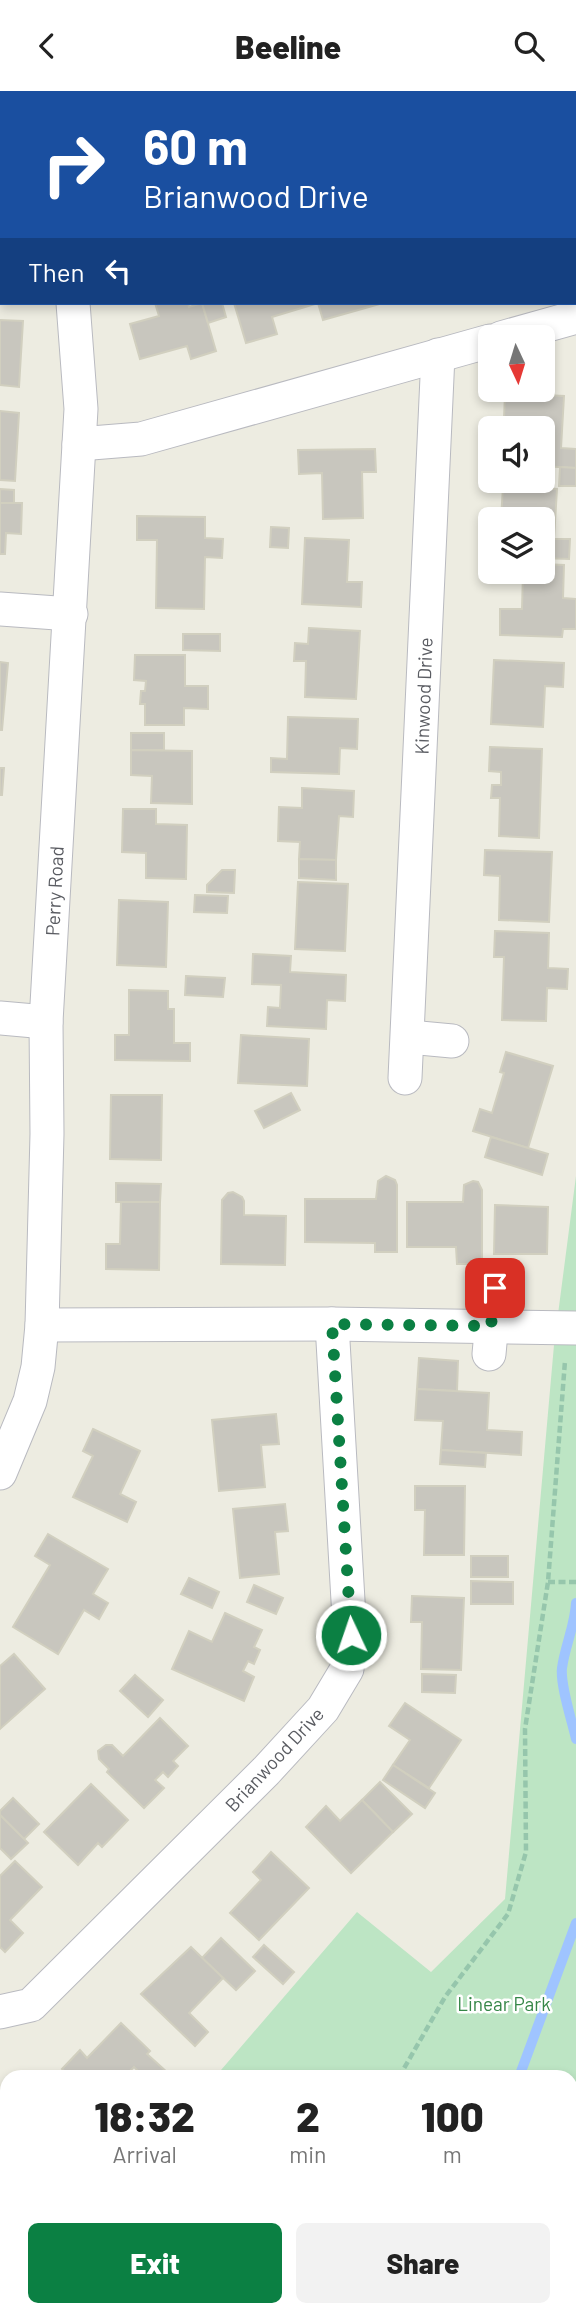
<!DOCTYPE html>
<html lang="en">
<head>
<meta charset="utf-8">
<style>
  :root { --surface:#fff; --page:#f2f2f2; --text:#222; --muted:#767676; --accent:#0b8043 }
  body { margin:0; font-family:Barlow,sans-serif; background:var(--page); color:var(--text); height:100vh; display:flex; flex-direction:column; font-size:26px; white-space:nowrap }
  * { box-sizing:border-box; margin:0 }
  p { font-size:23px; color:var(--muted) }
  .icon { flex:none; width:38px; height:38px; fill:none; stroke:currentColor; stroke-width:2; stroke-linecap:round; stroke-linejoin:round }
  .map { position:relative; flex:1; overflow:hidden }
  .details { position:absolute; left:0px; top:1979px; width:578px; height:247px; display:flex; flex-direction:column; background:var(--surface); border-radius:21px 21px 0 0; box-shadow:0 4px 10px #0003 }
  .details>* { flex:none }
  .guide { position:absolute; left:0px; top:0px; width:578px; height:214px; box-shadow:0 4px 10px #0003; background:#1a4fa0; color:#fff; overflow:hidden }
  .needle { width:46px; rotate:176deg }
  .buttons { position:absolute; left:478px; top:234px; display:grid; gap:14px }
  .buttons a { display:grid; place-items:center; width:77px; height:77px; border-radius:10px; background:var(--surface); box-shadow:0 4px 10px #0003; font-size:35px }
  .pin { position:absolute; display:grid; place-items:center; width:60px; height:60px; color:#fff; margin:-30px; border-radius:14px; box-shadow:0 4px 10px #0006 }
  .me { position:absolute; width:77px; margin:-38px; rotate:357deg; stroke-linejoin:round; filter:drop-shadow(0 0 5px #0008) }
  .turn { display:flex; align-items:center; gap:24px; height:147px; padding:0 28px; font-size:32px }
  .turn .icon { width:91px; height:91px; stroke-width:2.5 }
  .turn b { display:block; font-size:49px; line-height:60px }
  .then { display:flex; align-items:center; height:66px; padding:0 28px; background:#0003; gap:14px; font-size:26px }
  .eta { display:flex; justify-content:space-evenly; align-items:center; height:119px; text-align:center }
  .eta b { font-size:42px; font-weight:800; line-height:49px }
  .primary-button { display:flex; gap:14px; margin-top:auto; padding:14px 28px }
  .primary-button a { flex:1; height:80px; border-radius:10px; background:var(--accent); color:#fff; font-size:28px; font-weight:800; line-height:80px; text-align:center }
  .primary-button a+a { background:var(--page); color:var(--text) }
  header { display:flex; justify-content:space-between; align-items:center; height:91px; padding:0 28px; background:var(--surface); font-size:32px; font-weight:800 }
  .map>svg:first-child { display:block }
</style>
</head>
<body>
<header><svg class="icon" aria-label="back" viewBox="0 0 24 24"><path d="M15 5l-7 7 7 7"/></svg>Beeline<svg class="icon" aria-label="search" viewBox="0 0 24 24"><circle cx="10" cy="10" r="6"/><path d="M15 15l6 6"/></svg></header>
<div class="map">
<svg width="576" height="2225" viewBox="0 0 576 2225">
  <rect width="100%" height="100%" fill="#edece1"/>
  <polygon fill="#bde5c4" points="576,1085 576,2225 39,2225 33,2219 570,2219 570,1986 215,1986 357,1821 431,1881 505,1808 554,1254"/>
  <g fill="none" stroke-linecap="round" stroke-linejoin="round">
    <g stroke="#9fc4ff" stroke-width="10">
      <path d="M576 1512C575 1534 565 1555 562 1577 560 1594 572 1630 576 1648"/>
      <polyline points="519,1986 576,1832"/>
      <polyline points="367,2225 371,2219"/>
    </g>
  </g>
  <g fill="#c8c6be" stroke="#d1cfbf" stroke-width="2">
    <rect x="449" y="0" width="97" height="2"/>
    <polygon points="2,104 2,154 0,155 0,105"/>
    <polygon points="155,212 188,212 189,216 202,212 216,260 191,268 187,255 140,268 130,233 159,225"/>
    <polygon points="202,212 222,212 226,226 208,232"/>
    <polygon points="234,212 315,212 315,213 272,226 277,243 246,252"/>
    <polygon points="318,212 383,212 323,229"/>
    <polygon points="0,229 23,230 19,296 0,294"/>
    <polygon points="505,302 564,305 561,357 576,358 576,377 542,375 542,338 517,338 518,328 504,328"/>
    <polygon points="0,320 19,322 15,390 0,389"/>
    <polygon points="375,358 376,381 362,381 363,427 323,428 322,382 299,383 298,359"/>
    <polygon points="560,376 576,377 576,395 559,395"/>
    <polygon points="503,395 557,398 554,448 570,448 569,468 542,467 542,429 501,429"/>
    <polygon points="0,398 14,399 14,412 0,412"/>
    <polygon points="0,412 22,412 21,443 6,442 5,463 0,463"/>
    <polygon points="137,425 205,426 205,447 223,448 222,467 205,466 204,518 156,517 157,449 137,449"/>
    <polygon points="271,436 289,437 288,457 270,456"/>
    <polygon points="305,447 349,449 347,491 362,491 361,516 302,513"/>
    <polygon points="542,473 564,474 563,507 576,508 576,538 563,538 562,546 500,544 500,518 522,518 523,481 542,481"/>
    <polygon points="309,537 360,540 356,608 305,606 306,570 294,570 295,552 308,553"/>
    <polygon points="183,543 220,543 220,560 183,559"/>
    <polygon points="135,564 185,564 185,595 208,595 208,618 184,617 184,634 145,634 145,613 140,613 141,600 145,600 146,590 134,589"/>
    <polygon points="494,569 564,572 563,596 545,595 543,636 491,633"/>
    <polygon points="0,571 8,572 2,639 0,639"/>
    <polygon points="288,626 358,628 357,658 340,657 339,683 271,681 271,667 287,668"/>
    <rect x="131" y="642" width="33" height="17"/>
    <polygon points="490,656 542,658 539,747 499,745 500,707 491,707 492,694 501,694 501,681 489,680"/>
    <polygon points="131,659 192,660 192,713 151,712 152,685 131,684"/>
    <polygon points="0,677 4,677 2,704 0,704"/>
    <polygon points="302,697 354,700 353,726 339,725 336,769 299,768 300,751 278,750 279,716 302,717"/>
    <polygon points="123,718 156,718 156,733 187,734 186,788 146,787 146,762 122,761"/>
    <polygon points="485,759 552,761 549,831 499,829 500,785 484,784"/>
    <polygon points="299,768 336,769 336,789 299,787"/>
    <polygon points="222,779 235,779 234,802 207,801 207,794"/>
    <polygon points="298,791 348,793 345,860 295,858"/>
    <polygon points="195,804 228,805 227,822 194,821"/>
    <polygon points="119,809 168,811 166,876 117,874"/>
    <polygon points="495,840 549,842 548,877 568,878 567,898 547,897 546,930 502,929 504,866 494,866"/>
    <polygon points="253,863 291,865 290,881 346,884 345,910 327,909 326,938 267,935 268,916 280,917 281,894 252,893"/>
    <polygon points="186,885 225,887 223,906 185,904"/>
    <polygon points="129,899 168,900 168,918 174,918 174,952 190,952 190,970 115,969 115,944 129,944"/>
    <polygon points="241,944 309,948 307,995 238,992"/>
    <polygon points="506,961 553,975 528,1057 473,1040 480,1018 492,1022 504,982 500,981"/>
    <polygon points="291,1002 300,1019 264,1037 255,1020"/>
    <polygon points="111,1004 162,1004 161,1069 110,1068"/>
    <polygon points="491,1046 548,1063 542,1084 485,1066"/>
    <polygon points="386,1085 395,1089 397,1094 397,1161 375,1161 375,1152 305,1151 305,1108 376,1108 378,1090"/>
    <polygon points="473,1090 478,1091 482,1099 482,1173 457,1173 456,1156 407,1156 407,1111 463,1111 464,1094"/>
    <polygon points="116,1092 161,1093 160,1111 116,1111"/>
    <polygon points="233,1101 242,1106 244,1110 244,1124 286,1125 285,1174 221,1173 222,1109 228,1102"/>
    <polygon points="121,1111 160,1111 159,1179 106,1178 106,1153 120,1153"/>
    <polygon points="495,1114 548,1116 547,1163 494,1163"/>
    <polygon points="419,1267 458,1270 457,1300 417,1298"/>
    <polygon points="417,1298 489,1302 487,1339 522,1341 521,1364 441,1359 443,1330 415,1329"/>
    <polygon points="276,1323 279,1353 261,1354 265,1396 219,1400 212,1329"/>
    <polygon points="93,1338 140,1360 120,1403 136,1411 127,1431 73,1406 93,1365 83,1360"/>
    <polygon points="441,1359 486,1362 485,1376 440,1373"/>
    <polygon points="415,1395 465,1395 464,1464 424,1464 425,1419 415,1419"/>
    <polygon points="285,1413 288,1440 275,1441 279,1483 240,1487 233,1418"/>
    <polygon points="48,1443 108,1478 93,1503 108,1512 99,1528 84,1519 58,1563 13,1536 50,1474 35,1465"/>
    <rect x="471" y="1465" width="37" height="21"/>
    <polygon points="189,1487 219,1501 212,1517 181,1503"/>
    <polygon points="471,1490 513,1491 513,1513 471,1513"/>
    <polygon points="254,1494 283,1507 276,1523 247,1511"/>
    <polygon points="412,1505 464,1507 461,1579 421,1578 422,1531 411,1531"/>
    <polygon points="225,1522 262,1539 254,1556 260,1559 254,1573 248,1570 243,1580 254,1586 244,1610 172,1578 189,1540 212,1551"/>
    <polygon points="14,1563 45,1598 0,1638 0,1575"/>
    <polygon points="422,1583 456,1584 455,1602 422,1601"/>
    <polygon points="135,1584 163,1609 148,1626 120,1600"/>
    <polygon points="405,1612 461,1649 429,1697 393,1674 410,1649 389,1635"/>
    <polygon points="160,1627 188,1655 173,1670 178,1675 168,1686 163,1681 155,1689 164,1697 144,1717 107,1681 109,1678 99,1668 98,1660 106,1654 112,1654 123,1665"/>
    <polygon points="393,1674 435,1702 425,1717 383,1689"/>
    <polygon points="380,1691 412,1723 393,1741 362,1709"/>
    <polygon points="91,1693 128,1729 102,1756 98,1752 78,1774 44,1741"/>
    <polygon points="13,1707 39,1733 24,1748 0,1724 0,1720"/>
    <polygon points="362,1709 393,1741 351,1782 306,1736 326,1715 340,1730"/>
    <polygon points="0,1724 28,1752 11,1768 0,1757"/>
    <polygon points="271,1761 309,1797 259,1849 230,1822 261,1789 253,1781"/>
    <polygon points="15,1770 42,1796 10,1829 23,1842 5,1861 0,1856 0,1785"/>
    <polygon points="221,1847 255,1880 236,1899 202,1867"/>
    <polygon points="264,1854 294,1881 283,1893 253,1866"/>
    <polygon points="191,1856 223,1887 189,1922 208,1941 195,1955 141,1903"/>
    <polygon points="121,1932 150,1960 147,1963 168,1982 164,1986 144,1986 134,1976 124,1986 71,1986 62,1978 80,1959 87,1967"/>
    <polygon points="7,2038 7,2076 0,2076 0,2039"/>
  </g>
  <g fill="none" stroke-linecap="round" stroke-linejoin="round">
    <g stroke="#b9bac0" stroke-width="35">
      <g id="minor">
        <polyline points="84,2 91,0"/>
        <polyline points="0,24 2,23"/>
        <polyline points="501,247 576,226"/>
        <polyline points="79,353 141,348 490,250"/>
        <polyline points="0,518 71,523"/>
        <polyline points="0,927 46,931"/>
        <polyline points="409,946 452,950"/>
        <polyline points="405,987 438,264"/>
        <polyline points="42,1234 332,1233 576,1237"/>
        <polyline points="489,1263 495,1197"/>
        <polyline points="0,1382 30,1310 38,1276 42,1234 47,1043 46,931 81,318 73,212"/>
        <polyline points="0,1921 31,1914 266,1680 323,1618 347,1578 350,1544 332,1233"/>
      </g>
    </g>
    <g stroke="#96c6ac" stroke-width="4.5" stroke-dasharray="7 3.5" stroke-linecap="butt">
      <polyline points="548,1491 576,1491"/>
      <polyline points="399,1986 445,1906 508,1823 526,1761 525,1638 548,1491 565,1270"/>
      <polyline points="299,2225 302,2219"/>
    </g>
    <use href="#minor" stroke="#fff" stroke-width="33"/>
  </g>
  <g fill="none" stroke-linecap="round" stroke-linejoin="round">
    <polyline stroke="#0b8043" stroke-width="12" stroke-dasharray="0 21.6" points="351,1544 332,1233 491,1235 495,1197"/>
  </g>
  <g text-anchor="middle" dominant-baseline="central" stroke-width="5" stroke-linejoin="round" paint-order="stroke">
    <g font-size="19" fill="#5a5c62" stroke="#fff">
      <text transform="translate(423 605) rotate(-88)">Kinwood Drive</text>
      <text transform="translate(54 800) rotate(-87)">Perry Road</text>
      <text transform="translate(274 1668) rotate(-47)">Brianwood Drive</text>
    </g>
    <g font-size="19" fill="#358647" stroke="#fff">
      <text x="504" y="1912">Linear Park</text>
    </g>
  </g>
</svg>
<div class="buttons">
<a><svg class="needle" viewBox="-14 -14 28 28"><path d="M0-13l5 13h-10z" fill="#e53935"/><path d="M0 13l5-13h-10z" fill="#767676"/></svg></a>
<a><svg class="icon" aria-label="sound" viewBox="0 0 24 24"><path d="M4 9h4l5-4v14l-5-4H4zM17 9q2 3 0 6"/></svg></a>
<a><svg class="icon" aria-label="layers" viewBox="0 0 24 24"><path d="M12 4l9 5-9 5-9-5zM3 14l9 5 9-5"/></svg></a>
</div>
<div class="pin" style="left:495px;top:1197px;background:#d93025"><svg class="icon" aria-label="arrive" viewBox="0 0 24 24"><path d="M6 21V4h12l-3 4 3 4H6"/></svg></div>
<svg class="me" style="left:351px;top:1544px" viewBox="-20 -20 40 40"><circle r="17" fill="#0b8043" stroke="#fff" stroke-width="3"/><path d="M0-11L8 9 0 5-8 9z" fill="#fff"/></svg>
<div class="guide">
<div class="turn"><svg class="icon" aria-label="right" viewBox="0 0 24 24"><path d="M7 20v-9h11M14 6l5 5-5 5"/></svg><div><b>60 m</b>Brianwood Drive</div></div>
<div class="then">Then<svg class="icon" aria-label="left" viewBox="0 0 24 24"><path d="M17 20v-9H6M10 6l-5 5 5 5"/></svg></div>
</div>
<section class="details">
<div class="eta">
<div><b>18:32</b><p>Arrival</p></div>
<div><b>2</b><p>min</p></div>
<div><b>100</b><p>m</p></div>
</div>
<div class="primary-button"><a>Exit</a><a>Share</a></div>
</section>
</div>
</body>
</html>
